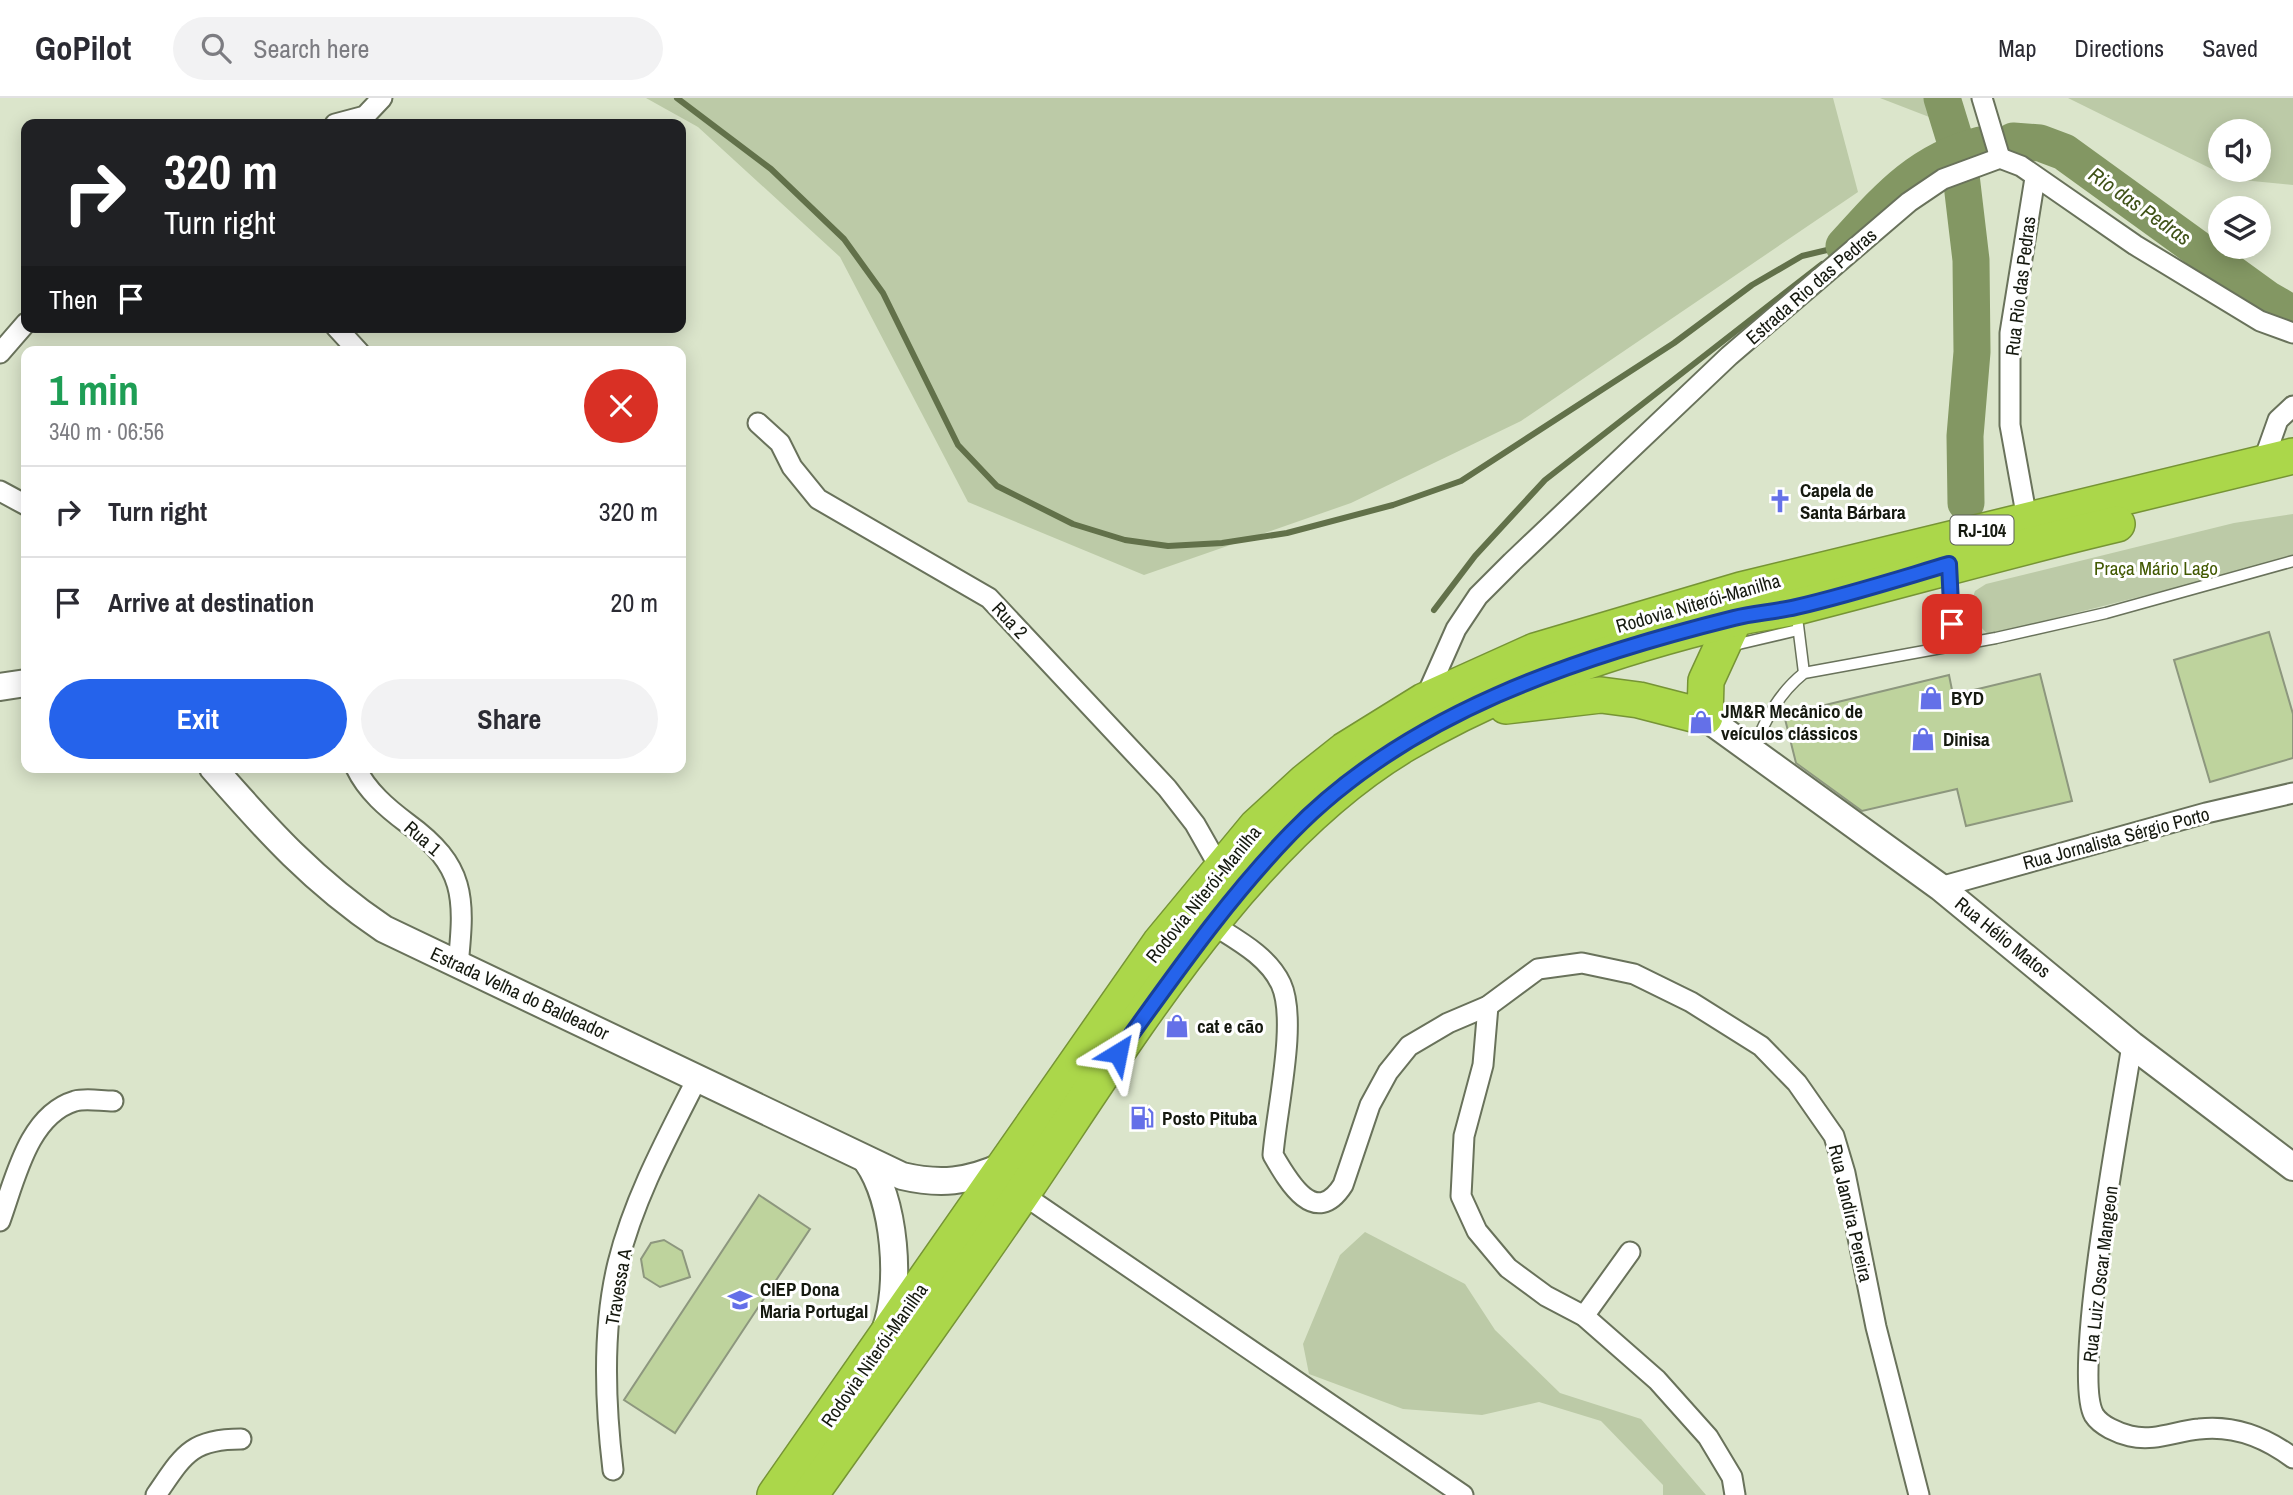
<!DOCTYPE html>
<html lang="en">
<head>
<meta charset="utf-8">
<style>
  :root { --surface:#fff; --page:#f2f2f3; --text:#2b2b33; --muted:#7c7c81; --line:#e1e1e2; --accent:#2563eb }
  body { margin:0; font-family:"Archivo Narrow",sans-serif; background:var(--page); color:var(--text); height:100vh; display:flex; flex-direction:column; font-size:26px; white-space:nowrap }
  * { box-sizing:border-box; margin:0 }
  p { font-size:23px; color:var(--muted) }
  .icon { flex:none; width:38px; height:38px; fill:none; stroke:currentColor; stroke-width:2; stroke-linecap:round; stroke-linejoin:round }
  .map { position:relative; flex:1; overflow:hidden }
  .drawer { position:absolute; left:21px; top:248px; width:665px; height:427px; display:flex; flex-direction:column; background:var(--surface); border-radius:14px; box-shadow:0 4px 18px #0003 }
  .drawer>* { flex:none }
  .top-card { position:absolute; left:21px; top:21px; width:665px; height:214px; border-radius:14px; box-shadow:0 4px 18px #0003; background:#202124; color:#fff; overflow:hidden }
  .fabs { position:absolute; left:2208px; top:21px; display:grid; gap:14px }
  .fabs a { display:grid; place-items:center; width:63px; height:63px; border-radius:50%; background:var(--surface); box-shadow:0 4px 18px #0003; font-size:35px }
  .pin { position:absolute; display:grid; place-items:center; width:60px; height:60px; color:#fff; margin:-30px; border-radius:14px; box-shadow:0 4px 10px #0006 }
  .me { position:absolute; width:77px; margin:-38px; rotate:35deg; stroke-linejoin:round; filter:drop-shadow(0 0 5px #0008) }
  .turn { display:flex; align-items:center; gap:24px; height:147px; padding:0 28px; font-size:32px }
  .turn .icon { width:91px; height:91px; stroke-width:2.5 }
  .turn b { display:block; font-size:49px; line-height:60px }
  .then { display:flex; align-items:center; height:66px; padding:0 28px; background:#0003; gap:14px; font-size:26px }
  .round { display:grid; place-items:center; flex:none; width:74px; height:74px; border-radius:37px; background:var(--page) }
  .headline { display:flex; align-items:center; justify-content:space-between; height:119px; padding:0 28px }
  h1 { font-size:42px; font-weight:700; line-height:52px; color:#1e9e55 }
  .action { display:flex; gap:14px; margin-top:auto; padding:14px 28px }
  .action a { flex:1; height:80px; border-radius:42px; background:var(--accent); color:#fff; font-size:28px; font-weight:700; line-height:80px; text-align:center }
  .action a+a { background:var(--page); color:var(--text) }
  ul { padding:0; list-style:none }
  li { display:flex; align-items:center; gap:21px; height:91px; padding:0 28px; border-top:2px solid var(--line) }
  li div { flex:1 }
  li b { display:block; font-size:26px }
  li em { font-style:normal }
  header { display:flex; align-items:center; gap:42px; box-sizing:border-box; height:98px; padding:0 35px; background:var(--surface); border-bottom:2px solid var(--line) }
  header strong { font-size:33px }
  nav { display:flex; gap:38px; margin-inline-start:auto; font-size:24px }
  .search { width:490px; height:63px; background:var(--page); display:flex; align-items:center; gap:18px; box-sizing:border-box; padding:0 24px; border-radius:38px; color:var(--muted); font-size:26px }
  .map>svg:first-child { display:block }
</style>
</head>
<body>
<header>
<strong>GoPilot</strong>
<div class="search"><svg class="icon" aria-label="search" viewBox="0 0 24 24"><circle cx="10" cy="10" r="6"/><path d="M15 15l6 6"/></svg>Search here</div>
<nav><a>Map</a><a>Directions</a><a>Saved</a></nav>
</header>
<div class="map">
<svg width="2293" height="1397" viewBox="0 0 2293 1397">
  <rect width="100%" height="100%" fill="#dbe5cb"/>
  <g fill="#bccaa7" fill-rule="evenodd">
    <polygon points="646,0 1833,0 1858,94 1521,323 1351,405 1144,477 968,404 840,159 698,29"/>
    <polygon points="1880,0 1926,0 1937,22"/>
    <path d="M2068 0H2293V87L2232 81ZM2221 33H2259V72H2221Z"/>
    <path d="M2293 416V460L1989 537C1975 525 1968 511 1975 493L1986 486 2234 425Z"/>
    <polygon points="1365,1134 1465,1186 1495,1232 1560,1295 1641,1321 1706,1397 1663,1397 1663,1387 1601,1323 1539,1304 1482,1317 1403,1311 1309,1276 1303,1246 1340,1157"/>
  </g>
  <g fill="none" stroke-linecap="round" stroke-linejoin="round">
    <g stroke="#62714a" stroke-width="6">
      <polyline points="677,0 771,71 844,141 883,195 958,347 997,388 1073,426 1125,442 1168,448 1222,445 1287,435 1393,407 1461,383 1674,245 1752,187 1802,158 1844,148"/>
      <polyline points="1434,512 1475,458 1545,382 1822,166"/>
    </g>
    <g stroke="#839763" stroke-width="37">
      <polyline points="1942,0 1958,52 1971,162 1972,254 1965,338 1966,405"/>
      <polyline points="2013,43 2040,45 2064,54 2267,201 2293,216"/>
      <path d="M1844 148C1886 102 1917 64 1980 47"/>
    </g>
  </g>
  <g fill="#bed39d" stroke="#8d977e" stroke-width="2">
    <polygon points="2269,534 2293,616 2293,660 2210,684 2174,562"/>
    <polygon points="2040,576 2072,703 1966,728 1957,691 1862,713 1796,665 1784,617 1949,577 1953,597"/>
    <polygon points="759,1097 810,1131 675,1335 624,1302"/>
    <polygon points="664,1142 682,1153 690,1179 660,1189 644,1179 641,1161 651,1145"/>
  </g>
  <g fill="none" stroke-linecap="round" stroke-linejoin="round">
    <g stroke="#69725b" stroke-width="13">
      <g id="lane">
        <polyline points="1949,474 1953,546"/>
        <polyline points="1798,527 1804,575"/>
        <polyline points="1730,548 1798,532"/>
        <path d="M1754 650C1766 620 1779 595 1804 575L1996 540 2106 515 2293 463"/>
      </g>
    </g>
    <g stroke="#69725b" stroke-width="23">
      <g id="street">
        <polyline points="1982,0 2000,60"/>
        <polyline points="335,26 365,18 382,0"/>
        <polyline points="336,229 359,254"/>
        <polyline points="0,255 26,225"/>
        <polyline points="758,325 780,345 792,369 818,401 989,500 1167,690 1195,726 1220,770"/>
        <polyline points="2262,367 2278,322 2293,308"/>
        <polyline points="0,393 26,407"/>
        <polyline points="2027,421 2010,327 2010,235 2035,80"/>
        <polyline points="1424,603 1456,531 1478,498 1512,464 1729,258 1909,104 1943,81 2000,60 2021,68 2135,147 2260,223 2293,235"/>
        <path d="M356 670C367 693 387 710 407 725 466 768 465 799 458 867"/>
        <polyline points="1940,789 2206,715 2293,695"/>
        <path d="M1212 826C1237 842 1268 858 1281 886 1298 923 1276 1014 1273 1057 1288 1083 1315 1131 1343 1087L1370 1007 1388 974 1409 948 1448 925 1488 908 1538 871 1582 865 1634 876 1691 904 1761 948 1797 985 1834 1038 1845 1075 1876 1229 1919 1397"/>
        <polyline points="1488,908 1483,967 1464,1038 1461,1098 1477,1133 1508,1170 1546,1198 1584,1218 1657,1282 1708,1339 1732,1379 1735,1397"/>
        <path d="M2132 947C2123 1007 2071 1277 2094 1317 2101 1328 2118 1335 2130 1338 2154 1344 2176 1333 2199 1331 2233 1327 2265 1339 2293 1360"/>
        <polyline points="1022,1096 1463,1397"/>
        <path d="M0 1123C15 1082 28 1017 75 1003 86 1000 101 1003 113 1003"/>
        <polyline points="1584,1218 1630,1154"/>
        <path d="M613 1372C605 1306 602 1230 618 1165 634 1100 668 1038 698 979"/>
        <path d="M156 1397C183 1358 190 1341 241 1341"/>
      </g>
    </g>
    <g stroke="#69725b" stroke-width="30">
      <g id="secondary">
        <polyline points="0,589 26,585"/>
        <polyline points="1705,619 1940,789 2132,947 2293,1069"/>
        <path d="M213 670C268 733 314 784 384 831L902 1078C940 1087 968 1084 1003 1068"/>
        <path d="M867 1063C895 1103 902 1187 885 1233"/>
      </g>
    </g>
    <g stroke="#769435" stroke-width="38">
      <g id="highway">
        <polyline points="1506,608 1601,597 1639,602 1705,619 1706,583 1735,520"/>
        <polyline points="775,1397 1160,845 1256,729 1306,683 1345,652 1424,603 1535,553 1741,492 2293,358"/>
        <path d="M810 1397C883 1294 957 1192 1028 1087 1128 939 1248 739 1405 646 1507 586 1618 549 1733 521 1755 515 1778 513 1800 508 1906 481 2011 451 2117 426"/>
      </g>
    </g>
    <use href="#lane" stroke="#fff" stroke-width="10"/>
    <use href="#street" stroke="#fff" stroke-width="19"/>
    <use href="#secondary" stroke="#fff" stroke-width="26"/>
    <use href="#highway" stroke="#abd74a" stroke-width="35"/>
  </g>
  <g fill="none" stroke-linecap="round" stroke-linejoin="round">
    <g stroke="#184099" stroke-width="18">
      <path id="route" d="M1118 955C1173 879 1226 802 1291 735 1407 615 1577 559 1734 520 1754 515 1775 514 1796 509 1848 497 1898 481 1949 466L1952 526"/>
    </g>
    <use href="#route" stroke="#2563eb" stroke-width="12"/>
  </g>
  <defs>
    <g id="church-bare" transform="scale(1.89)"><path d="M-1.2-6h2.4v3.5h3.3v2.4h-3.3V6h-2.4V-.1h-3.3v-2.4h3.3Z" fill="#6470e8" stroke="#fff" stroke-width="2.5" paint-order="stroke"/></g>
    <g id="shop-bare" transform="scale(1.89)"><path d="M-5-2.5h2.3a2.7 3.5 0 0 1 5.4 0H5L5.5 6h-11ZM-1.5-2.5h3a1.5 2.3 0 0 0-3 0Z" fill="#6470e8" stroke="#fff" stroke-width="2.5" paint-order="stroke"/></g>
    <g id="fuel-bare" transform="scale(1.89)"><path d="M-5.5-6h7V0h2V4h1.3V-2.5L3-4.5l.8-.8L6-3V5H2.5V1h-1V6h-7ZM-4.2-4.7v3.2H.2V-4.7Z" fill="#6470e8" stroke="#fff" stroke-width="2.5" paint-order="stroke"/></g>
    <g id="school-bare" transform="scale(1.89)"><path d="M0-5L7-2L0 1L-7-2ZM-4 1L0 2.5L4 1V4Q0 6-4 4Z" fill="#6470e8" stroke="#fff" stroke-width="2.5" paint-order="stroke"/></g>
  </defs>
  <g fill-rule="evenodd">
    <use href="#church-bare" x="1780" y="403"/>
    <use href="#shop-bare" x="1931" y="600"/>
    <use href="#shop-bare" x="1701" y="624"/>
    <use href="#shop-bare" x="1923" y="641"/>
    <use href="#shop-bare" x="1177" y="928"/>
    <use href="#fuel-bare" x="1142" y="1020"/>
    <use href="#school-bare" x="740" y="1202"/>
  </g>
  <g text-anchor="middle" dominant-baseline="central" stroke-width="6" stroke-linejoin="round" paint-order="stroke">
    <rect fill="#fff" stroke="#5b5e57" stroke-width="2" x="1950.5" y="417.5" width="63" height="29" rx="5"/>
    <g font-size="18" font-weight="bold" fill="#15190f">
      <text x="1982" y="432">RJ-104</text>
    </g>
    <g font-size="19" fill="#15190f" stroke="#fff">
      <text transform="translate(1811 188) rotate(-41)">Estrada Rio das Pedras</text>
      <text transform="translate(2020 188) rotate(-83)">Rua Rio das Pedras</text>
      <text transform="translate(1698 505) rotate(-16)">Rodovia Niterói-Manilha</text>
      <text transform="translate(1010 522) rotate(47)">Rua 2</text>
      <text transform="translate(423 740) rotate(41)">Rua 1</text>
      <text transform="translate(2116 740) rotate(-15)">Rua Jornalista Sérgio Porto</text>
      <text transform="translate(1203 796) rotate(-51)">Rodovia Niterói-Manilha</text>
      <text transform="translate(2003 839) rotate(39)">Rua Hélio Matos</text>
      <text transform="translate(520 895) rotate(25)">Estrada Velha do Baldeador</text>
      <text transform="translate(1851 1115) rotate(77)">Rua Jandira Pereira</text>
      <text transform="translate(2100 1176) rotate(-83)">Rua Luiz Oscar Mangeon</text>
      <text transform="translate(618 1189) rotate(-80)">Travessa A</text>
      <text transform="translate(874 1257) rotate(-55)">Rodovia Niterói-Manilha</text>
    </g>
    <g font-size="19" font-weight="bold" fill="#15190f" stroke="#fff" text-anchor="start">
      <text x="1800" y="392">Capela de<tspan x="1800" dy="22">Santa Bárbara</tspan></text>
      <text x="1951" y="600">BYD</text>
      <text x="1721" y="613">JM&amp;R Mecânico de<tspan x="1721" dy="22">veículos clássicos</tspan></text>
      <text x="1943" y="641">Dinisa</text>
      <text x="1197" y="928">cat e cão</text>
      <text x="1162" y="1020">Posto Pituba</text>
      <text x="760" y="1191">CIEP Dona<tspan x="760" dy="22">Maria Portugal</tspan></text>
    </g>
    <g font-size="19" fill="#425902" stroke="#fff">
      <text x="2156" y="470">Praça Mário Lago</text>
    </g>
    <g font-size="21" font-style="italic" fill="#405319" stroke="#fff">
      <text transform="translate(2140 108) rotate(35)">Rio das Pedras</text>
    </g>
  </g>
</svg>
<div class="fabs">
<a><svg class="icon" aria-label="sound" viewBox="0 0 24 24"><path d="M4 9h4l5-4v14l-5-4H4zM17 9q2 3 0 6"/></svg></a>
<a><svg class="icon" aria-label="layers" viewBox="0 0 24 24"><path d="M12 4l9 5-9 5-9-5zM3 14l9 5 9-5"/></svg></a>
</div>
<div class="pin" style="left:1952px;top:526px;background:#d93025"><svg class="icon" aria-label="arrive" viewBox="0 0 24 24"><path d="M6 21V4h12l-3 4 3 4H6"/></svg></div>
<svg class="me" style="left:1118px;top:955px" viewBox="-20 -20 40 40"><path d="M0-17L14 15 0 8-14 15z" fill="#2563eb" stroke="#fff" stroke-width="4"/></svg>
<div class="top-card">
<div class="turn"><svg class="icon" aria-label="right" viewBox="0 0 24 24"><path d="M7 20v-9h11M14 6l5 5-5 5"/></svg><div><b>320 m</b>Turn right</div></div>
<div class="then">Then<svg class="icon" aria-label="arrive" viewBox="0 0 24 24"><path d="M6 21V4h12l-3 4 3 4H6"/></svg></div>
</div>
<section class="drawer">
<div class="headline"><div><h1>1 min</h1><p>340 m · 06:56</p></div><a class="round" style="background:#d93025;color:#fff"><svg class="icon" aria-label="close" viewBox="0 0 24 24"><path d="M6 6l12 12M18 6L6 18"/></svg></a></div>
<ul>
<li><svg class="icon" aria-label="right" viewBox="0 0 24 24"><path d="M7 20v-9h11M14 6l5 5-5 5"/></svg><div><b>Turn right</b></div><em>320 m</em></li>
<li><svg class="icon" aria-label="arrive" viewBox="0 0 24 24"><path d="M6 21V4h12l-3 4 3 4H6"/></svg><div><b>Arrive at destination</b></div><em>20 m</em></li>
</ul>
<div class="action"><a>Exit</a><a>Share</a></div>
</section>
</div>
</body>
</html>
